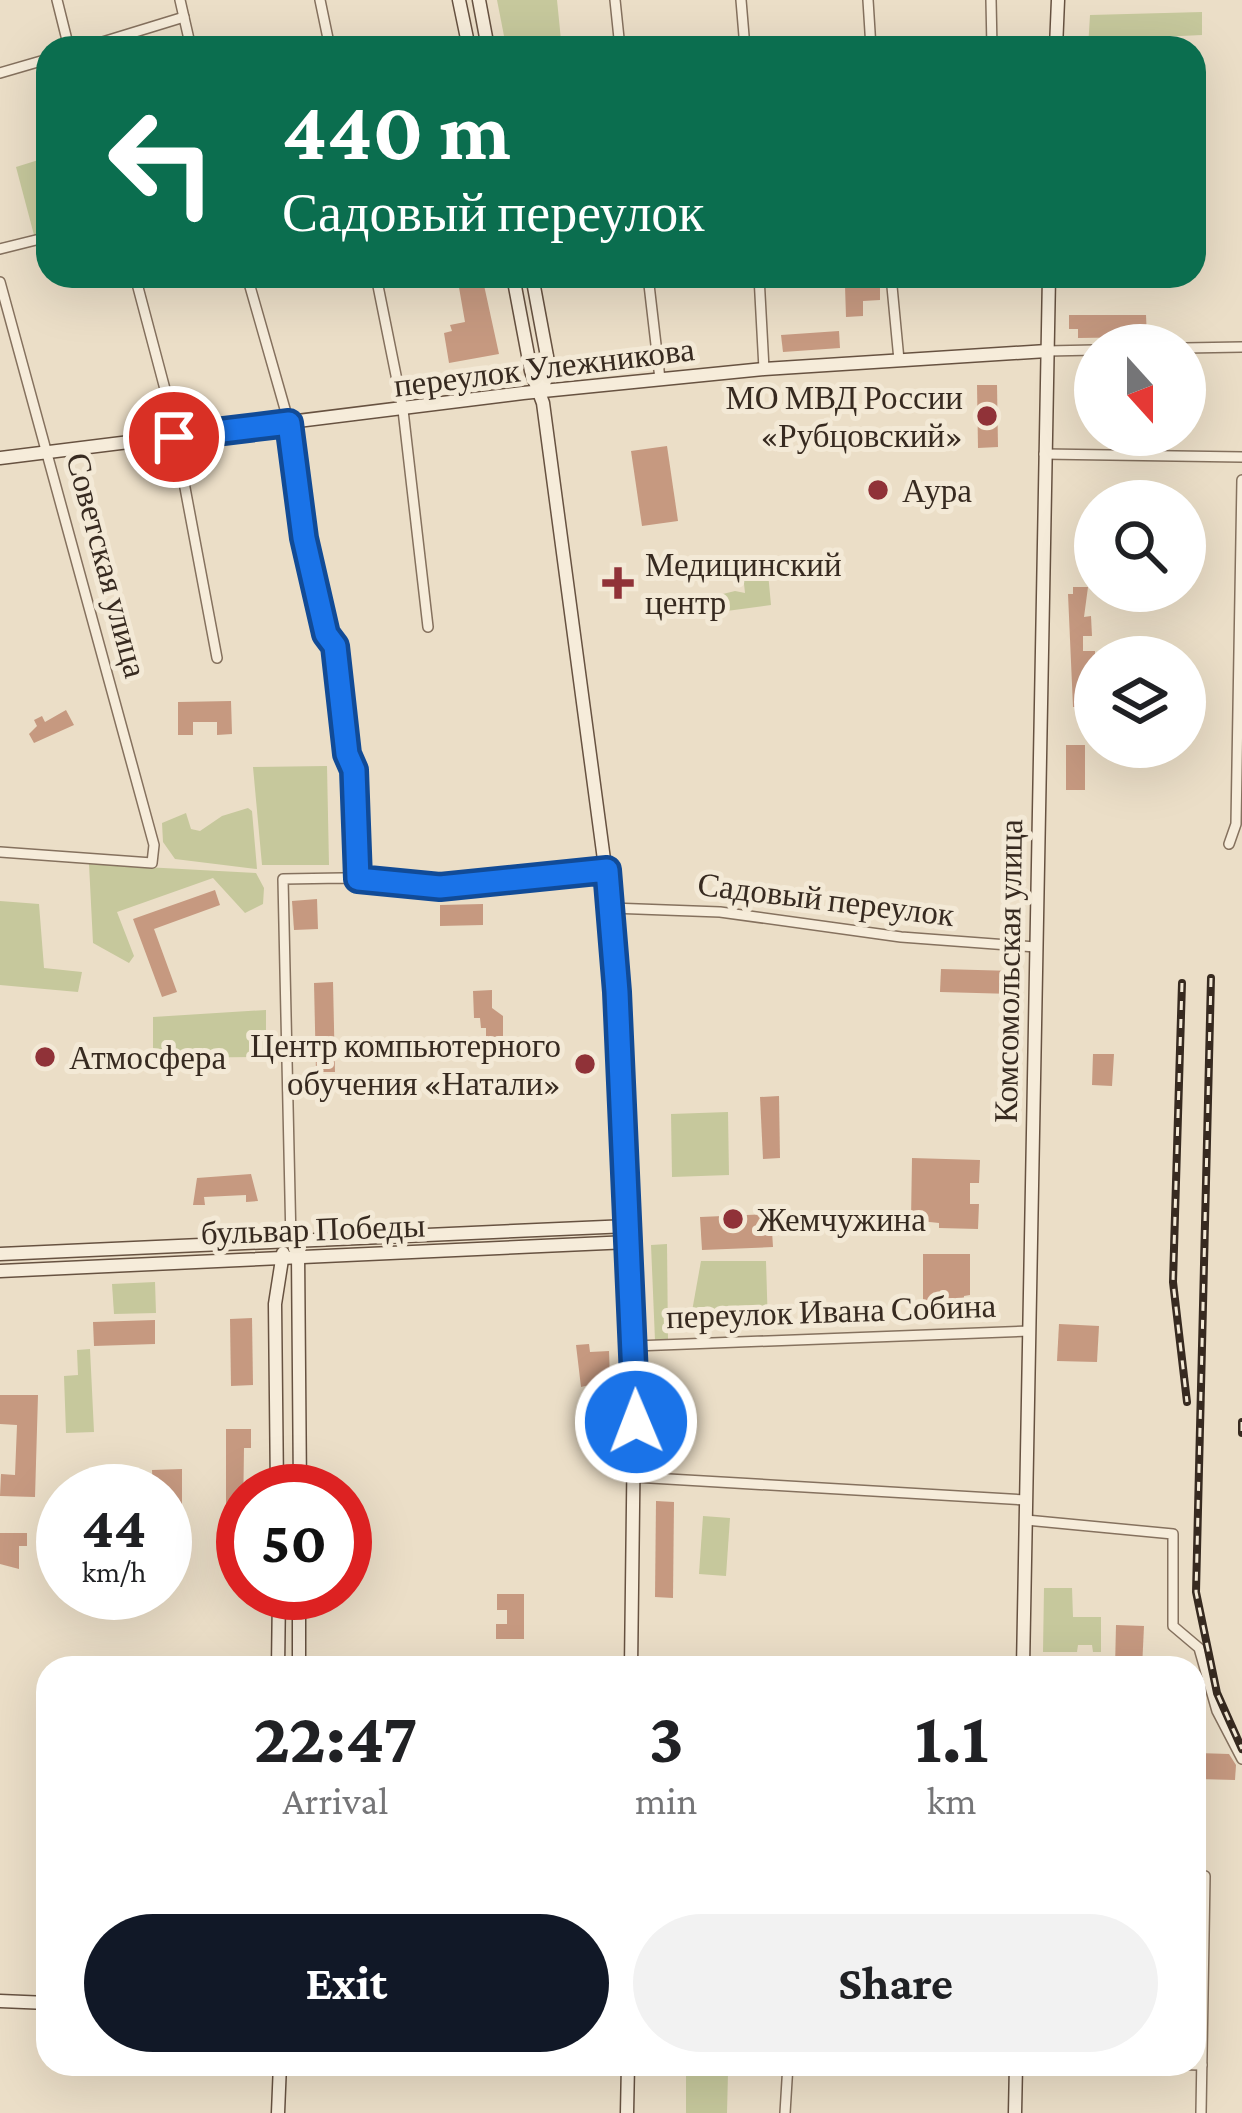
<!DOCTYPE html>
<html lang="en">
<head>
<meta charset="utf-8">
<style>
  :root { --surface:#fff; --page:#f2f2f2; --text:#202124; --muted:#757577; --accent:#111827 }
  body { margin:0; font-family:"Crimson Pro",serif; background:var(--page); color:var(--text); height:100vh; display:flex; flex-direction:column; font-size:45px; white-space:nowrap }
  * { box-sizing:border-box; margin:0 }
  p { font-size:39px; color:var(--muted) }
  .icon { flex:none; width:66px; height:66px; fill:none; stroke:currentColor; stroke-width:2; stroke-linecap:round; stroke-linejoin:round }
  .map { position:relative; flex:1; overflow:hidden }
  .panel { position:absolute; left:36px; top:1656px; width:1170px; height:420px; display:flex; flex-direction:column; background:var(--surface); border-radius:36px; box-shadow:0 12px 48px #0002 }
  .panel>* { flex:none }
  .top-card { position:absolute; left:36px; top:36px; width:1170px; height:252px; border-radius:36px; box-shadow:0 12px 48px #0002; background:#0b6e4f; color:#fff; overflow:hidden }
  .needle { width:78px; rotate:159deg }
  .tools { position:absolute; left:1074px; top:324px; display:grid; gap:24px }
  .tools a { display:grid; place-items:center; width:132px; height:132px; border-radius:50%; background:var(--surface); box-shadow:0 12px 48px #0002; font-size:60px }
  .speed { position:absolute; left:36px; top:1464px; display:flex; gap:24px; font-size:60px; font-weight:700; text-align:center }
  .speed>* { display:grid; place-content:center; width:156px; height:156px; border-radius:50%; background:var(--surface); box-shadow:0 12px 48px #0002; line-height:1 }
  .speed small { font-size:30px; font-weight:400 }
  .speed .limit { border:18px solid #d22; background:#fff; color:#111 }
  .pin { position:absolute; display:grid; place-items:center; width:102px; height:102px; color:#fff; margin:-51px; border:6px solid #fff; border-radius:50%; box-shadow:0 3px 12px #0007 }
  .me { position:absolute; width:132px; margin:-66px; rotate:359deg; stroke-linejoin:round; filter:drop-shadow(0 0 9px #0008) }
  .turn { display:flex; align-items:center; gap:42px; height:252px; padding:0 48px; font-size:54px }
  .turn .icon { width:156px; height:156px; stroke-width:2.5 }
  .turn b { display:block; font-size:84px; line-height:102px }
  .eta { display:flex; justify-content:space-evenly; align-items:center; height:204px; text-align:center }
  .eta b { font-size:72px; font-weight:700; line-height:84px }
  .cta { display:flex; gap:24px; margin-top:auto; padding:24px 48px }
  .cta a { flex:1; height:138px; border-radius:72px; background:var(--accent); color:#fff; font-size:48px; font-weight:700; line-height:138px; text-align:center }
  .cta a+a { background:var(--page); color:var(--text) }
  .map>svg:first-child { display:block }
</style>
</head>
<body>
<div class="map">
<svg width="1242" height="2113" viewBox="0 0 1242 2113">
  <rect width="100%" height="100%" fill="#ebdec7"/>
  <g fill="#c6c89c">
    <polygon points="497,0 557,0 561,40 505,41"/>
    <polygon points="1202,12 1202,35 1138,38 1136,48 1088,48 1090,15"/>
    <polygon points="48,157 48,232 34,235 16,167"/>
    <polygon points="767,562 771,605 682,617 682,604 735,591 745,593 742,565"/>
    <polygon points="327,766 329,865 262,865 253,767"/>
    <polygon points="248,808 252,811 257,869 175,859 163,842 162,823 186,813 191,829 200,831 222,816"/>
    <polygon points="89,864 256,873 264,888 263,904 245,913 213,878 117,912 134,956 129,963 93,943"/>
    <polygon points="0,901 39,904 44,968 82,972 78,992 0,985"/>
    <polygon points="266,1010 266,1057 153,1058 153,1017"/>
    <polygon points="728,1112 729,1175 672,1177 671,1114"/>
    <polygon points="667,1244 668,1340 655,1340 651,1245"/>
    <polygon points="701,1261 766,1261 768,1327 689,1328"/>
    <polygon points="155,1282 156,1313 114,1314 112,1284"/>
    <polygon points="90,1349 94,1432 66,1433 64,1376 78,1375 77,1350"/>
    <polygon points="703,1516 730,1518 726,1576 699,1574"/>
    <polygon points="1044,1588 1072,1588 1073,1617 1101,1617 1101,1652 1093,1652 1092,1645 1078,1645 1077,1652 1043,1652"/>
    <polygon points="686,2072 728,2073 727,2113 686,2113"/>
  </g>
  <g fill="#c69980">
    <polygon points="457,276 482,276 499,354 449,363 444,333 452,331 450,325 465,322"/>
    <polygon points="880,285 880,300 863,301 863,316 846,317 845,286"/>
    <polygon points="1069,315 1146,315 1147,337 1078,338 1078,329 1069,329"/>
    <polygon points="839,331 840,348 783,352 781,335"/>
    <polygon points="977,385 997,385 998,447 978,448"/>
    <polygon points="667,446 678,521 642,526 631,451"/>
    <polygon points="1073,587 1088,587 1084,617 1091,616 1092,636 1083,636 1083,651 1095,651 1095,707 1073,707 1068,594 1073,594"/>
    <polygon points="231,701 232,734 217,735 217,722 193,722 193,735 178,735 178,702"/>
    <polygon points="66,710 74,725 34,743 29,734 37,726 34,720 42,716 45,722"/>
    <rect x="1066" y="745" width="19" height="45"/>
    <polygon points="215,890 220,905 154,929 177,992 162,997 133,919"/>
    <polygon points="317,899 318,929 294,930 292,901"/>
    <polygon points="483,904 483,925 440,926 440,905"/>
    <polygon points="941,969 1014,971 1013,994 940,992"/>
    <polygon points="333,982 335,1072 316,1072 314,983"/>
    <polygon points="492,990 492,1008 503,1016 503,1040 486,1041 486,1028 481,1028 480,1018 474,1018 473,991"/>
    <polygon points="1093,1054 1114,1054 1112,1086 1092,1085"/>
    <polygon points="779,1096 780,1158 763,1159 760,1097"/>
    <polygon points="912,1158 980,1160 979,1183 970,1183 970,1204 979,1204 978,1229 939,1228 939,1223 911,1220"/>
    <polygon points="251,1174 258,1201 246,1202 246,1195 204,1197 205,1205 193,1205 197,1178"/>
    <polygon points="771,1214 773,1247 702,1250 700,1217"/>
    <polygon points="923,1254 970,1254 970,1295 964,1296 964,1318 923,1318"/>
    <polygon points="252,1318 253,1385 231,1386 230,1319"/>
    <polygon points="155,1320 155,1344 94,1346 93,1322"/>
    <polygon points="1059,1324 1099,1326 1097,1362 1057,1361"/>
    <polygon points="589,1344 590,1352 609,1351 610,1380 581,1387 576,1345"/>
    <polygon points="0,1395 38,1395 35,1497 0,1496 1,1474 15,1475 17,1425 0,1424"/>
    <polygon points="226,1429 251,1429 251,1448 244,1448 243,1518 226,1518"/>
    <polygon points="182,1469 182,1532 165,1532 165,1491 153,1491 152,1470"/>
    <polygon points="656,1501 674,1502 673,1598 655,1597"/>
    <polygon points="0,1533 27,1533 27,1546 19,1546 19,1569 0,1564"/>
    <polygon points="497,1594 524,1594 524,1639 496,1639 496,1624 507,1624 507,1610 497,1610"/>
    <polygon points="1116,1625 1144,1626 1142,1668 1115,1668"/>
    <polygon points="1198,1753 1229,1754 1236,1765 1235,1780 1198,1779"/>
  </g>
  <g fill="none" stroke-linecap="round" stroke-linejoin="round">
    <g stroke="#85715e" stroke-width="12">
      <g id="street">
        <polyline points="57,0 69,48"/>
        <polyline points="180,0 191,48"/>
        <polyline points="320,0 330,48"/>
        <polyline points="615,0 620,48"/>
        <polyline points="741,0 745,48"/>
        <polyline points="868,0 871,48"/>
        <polyline points="991,0 992,48"/>
        <polyline points="83,48 184,17"/>
        <polyline points="0,73 48,59"/>
        <polyline points="0,249 48,237"/>
        <polyline points="135,276 170,408 217,658"/>
        <polyline points="247,276 289,423 304,538 325,634 335,646 347,754 354,771 358,879"/>
        <polyline points="376,276 403,410 428,627"/>
        <polyline points="648,276 660,379"/>
        <polyline points="759,276 764,369"/>
        <polyline points="891,276 899,360"/>
        <polyline points="0,282 154,845 152,863 0,852"/>
        <polyline points="1185,348 1242,347"/>
        <polyline points="1047,351 1095,350"/>
        <polyline points="1044,454 1242,457"/>
        <polyline points="1229,844 1236,824 1242,480"/>
        <polyline points="611,908 720,912 901,937 1035,947"/>
        <polyline points="291,1242 283,879 343,878 440,887 607,870"/>
        <polyline points="635,1346 1029,1331"/>
        <polyline points="634,1477 1026,1500"/>
        <polyline points="1026,1520 1173,1534 1173,1626 1199,1648 1217,1711 1242,1759"/>
        <polyline points="1194,1876 1205,1876 1201,2113"/>
        <polyline points="1153,2064 1202,2065"/>
        <polyline points="785,2113 788,2064"/>
      </g>
    </g>
    <g stroke="#675241" stroke-width="15">
      <g id="secondary">
        <polyline points="459,0 469,48"/>
        <polyline points="479,0 488,48"/>
        <polyline points="1056,48 1058,0"/>
        <polyline points="513,276 531,371 543,403 613,927 635,1346 631,1668"/>
        <polyline points="532,276 549,367 542,391"/>
        <polyline points="0,458 523,393 764,369 1047,351"/>
        <polyline points="298,1253 300,1491"/>
        <polyline points="0,1254 628,1226"/>
        <polyline points="0,1271 629,1242"/>
        <polyline points="277,1491 275,1304 283,1253"/>
        <polyline points="299,1593 299,1668"/>
        <polyline points="278,1668 279,1593"/>
        <polyline points="1023,1668 1049,276"/>
        <polyline points="0,2001 48,2003"/>
        <polyline points="278,2113 280,2064"/>
        <polyline points="627,2113 628,2064"/>
        <polyline points="1015,2113 1016,2064"/>
      </g>
    </g>
    <use href="#street" stroke="#f6ecda" stroke-width="9"/>
    <use href="#secondary" stroke="#f6ecda" stroke-width="12"/>
    <g stroke="#372a20" stroke-width="8">
      <g id="rail">
        <polyline points="1211,978 1196,1592 1217,1693 1242,1749"/>
        <polyline points="1182,983 1173,1282 1187,1402"/>
        <polyline points="1242,1422 1242,1433"/>
      </g>
    </g>
    <use href="#rail" stroke="#f3e9d6" stroke-width="3" stroke-dasharray="9" stroke-linecap="butt"/>
  </g>
  <g fill="none" stroke-linecap="round" stroke-linejoin="round">
    <g stroke="#114b97" stroke-width="30">
      <polyline id="route" points="174,437 289,423 304,538 326,634 335,646 347,754 354,770 358,879 440,887 607,870 617,992 636,1422"/>
    </g>
    <use href="#route" stroke="#1a73e8" stroke-width="21"/>
  </g>
  <g fill="#903238" stroke="#f3e9d6" stroke-width="4.5">
    <circle cx="987" cy="416" r="12"/>
    <circle cx="878" cy="490" r="12"/>
    <path d="M612 565h12v12h12v12h-12v12h-12v-12h-12v-12h12z"/>
    <circle cx="45" cy="1057" r="12"/>
    <circle cx="585" cy="1064" r="12"/>
    <circle cx="733" cy="1219" r="12"/>
  </g>
  <g text-anchor="middle" dominant-baseline="central" stroke-width="10" stroke-linejoin="round" paint-order="stroke">
    <g font-size="33" fill="#372a20" stroke="#f3e9d6">
      <text transform="translate(544 367) rotate(-7)">переулок Улежникова</text>
      <text transform="translate(107 565) rotate(75)">Советская улица</text>
      <text transform="translate(826 899) rotate(7)">Садовый переулок</text>
      <text transform="translate(1008 971) rotate(-89)">Комсомольская улица</text>
      <text transform="translate(313 1229) rotate(-2)">бульвар Победы</text>
      <text transform="translate(831 1311) rotate(-2)">переулок Ивана Собина</text>
    </g>
    <g font-size="33" fill="#372a20" stroke="#f3e9d6" text-anchor="start">
      <text x="963" y="397" text-anchor="end">МО МВД России<tspan x="963" dy="38">«Рубцовский»</tspan></text>
      <text x="902" y="490">Аура</text>
      <text x="645" y="564">Медицинский<tspan x="645" dy="38">центр</tspan></text>
      <text x="561" y="1045" text-anchor="end">Центр компьютерного<tspan x="561" dy="38">обучения «Натали»</tspan></text>
      <text x="69" y="1057">Атмосфера</text>
      <text x="757" y="1219">Жемчужина</text>
    </g>
  </g>
</svg>
<div class="tools">
<a><svg class="needle" viewBox="-14 -14 28 28"><path d="M0-13l5 13h-10z" fill="#e53935"/><path d="M0 13l5-13h-10z" fill="#757577"/></svg></a>
<a><svg class="icon" aria-label="search" viewBox="0 0 24 24"><circle cx="10" cy="10" r="6"/><path d="M15 15l6 6"/></svg></a>
<a><svg class="icon" aria-label="layers" viewBox="0 0 24 24"><path d="M12 4l9 5-9 5-9-5zM3 14l9 5 9-5"/></svg></a>
</div>
<div class="speed"><div>44<small>km/h</small></div><div class="limit">50</div></div>
<div class="pin" style="left:174px;top:437px;background:#d93025"><svg class="icon" aria-label="arrive" viewBox="0 0 24 24"><path d="M6 21V4h12l-3 4 3 4H6"/></svg></div>
<svg class="me" style="left:636px;top:1422px" viewBox="-20 -20 40 40"><circle r="17" fill="#1a73e8" stroke="#fff" stroke-width="3"/><path d="M0-11L8 9 0 5-8 9z" fill="#fff"/></svg>
<div class="top-card">
<div class="turn"><svg class="icon" aria-label="left" viewBox="0 0 24 24"><path d="M17 20v-9H6M10 6l-5 5 5 5"/></svg><div><b>440 m</b>Садовый переулок</div></div>
</div>
<section class="panel">
<div class="eta">
<div><b>22:47</b><p>Arrival</p></div>
<div><b>3</b><p>min</p></div>
<div><b>1.1</b><p>km</p></div>
</div>
<div class="cta"><a>Exit</a><a>Share</a></div>
</section>
</div>
</body>
</html>
